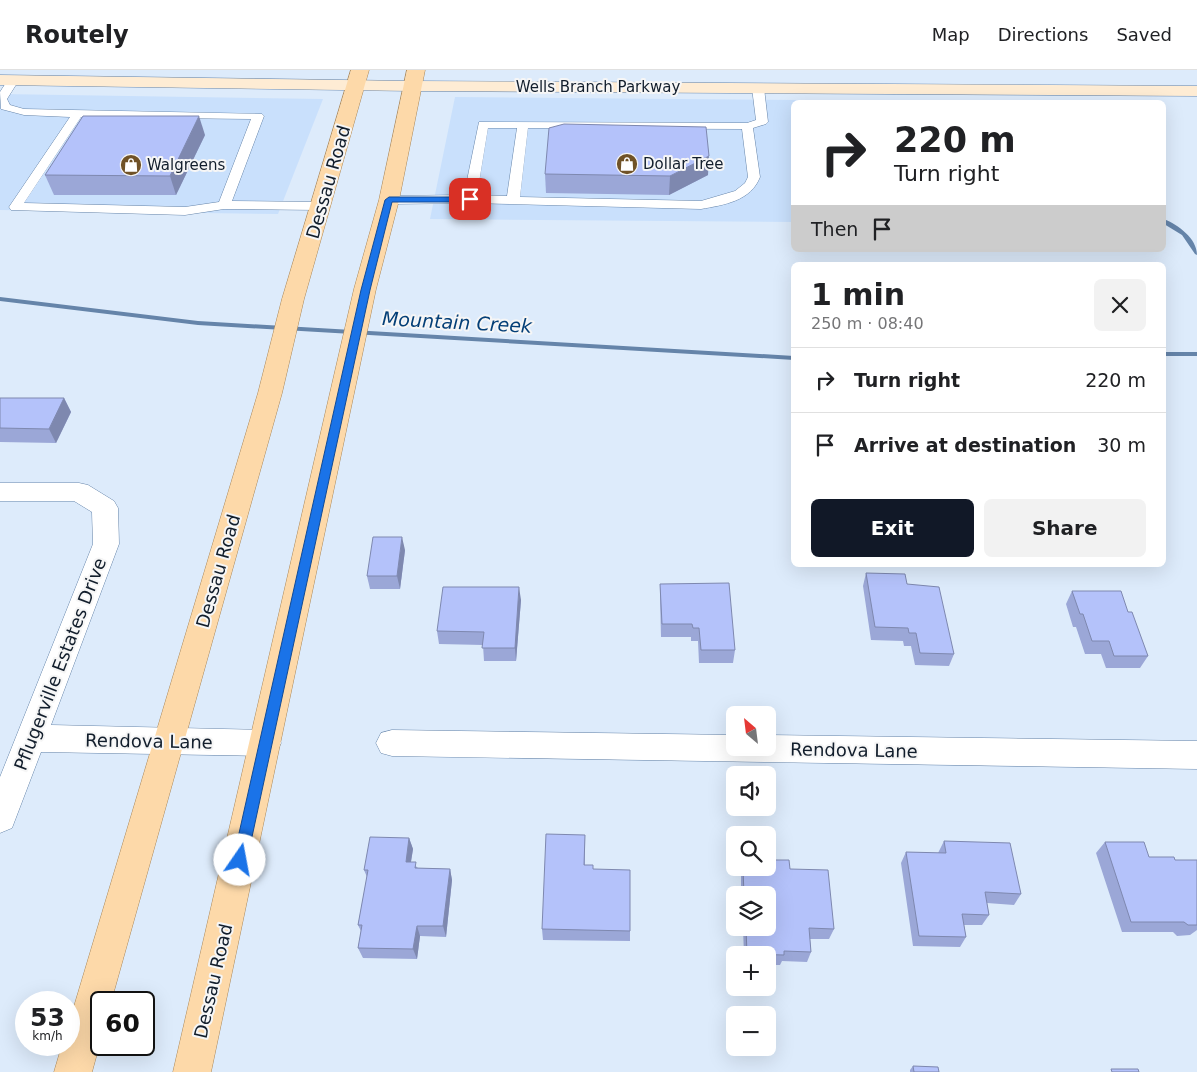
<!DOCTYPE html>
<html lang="en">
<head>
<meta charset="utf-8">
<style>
  :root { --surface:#fff; --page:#f2f2f2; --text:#202124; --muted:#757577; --line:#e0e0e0; --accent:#111827 }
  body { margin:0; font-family:"DejaVu Sans",sans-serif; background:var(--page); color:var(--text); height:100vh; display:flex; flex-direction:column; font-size:19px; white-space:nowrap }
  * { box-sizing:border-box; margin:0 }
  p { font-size:16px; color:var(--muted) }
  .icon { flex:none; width:28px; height:28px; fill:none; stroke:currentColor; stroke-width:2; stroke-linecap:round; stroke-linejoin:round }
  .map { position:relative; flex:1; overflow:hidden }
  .sheet { position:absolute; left:791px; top:192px; width:375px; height:305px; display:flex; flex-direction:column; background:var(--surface); border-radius:8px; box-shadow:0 5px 20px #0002 }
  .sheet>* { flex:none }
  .guide { position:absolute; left:791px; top:30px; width:375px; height:152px; border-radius:8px; box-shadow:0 5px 20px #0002; background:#fff; color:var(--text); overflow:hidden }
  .needle { width:32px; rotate:332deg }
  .controls { position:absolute; left:726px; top:636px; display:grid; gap:10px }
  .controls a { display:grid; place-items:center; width:50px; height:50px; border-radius:8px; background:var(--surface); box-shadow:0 5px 20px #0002; font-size:25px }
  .speed { position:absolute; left:15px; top:921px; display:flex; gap:10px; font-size:25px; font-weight:700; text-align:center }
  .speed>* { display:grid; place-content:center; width:65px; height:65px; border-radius:50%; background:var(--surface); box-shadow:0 5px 20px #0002; line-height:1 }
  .speed small { font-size:12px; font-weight:400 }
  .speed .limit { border:2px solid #111; border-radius:8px; background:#fff; color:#111 }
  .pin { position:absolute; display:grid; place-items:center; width:42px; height:42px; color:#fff; margin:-21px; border-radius:10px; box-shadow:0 2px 8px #0006 }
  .me { position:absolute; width:55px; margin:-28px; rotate:12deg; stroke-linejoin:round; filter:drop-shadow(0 0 4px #0008) }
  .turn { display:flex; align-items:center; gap:18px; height:105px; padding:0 20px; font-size:22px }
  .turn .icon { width:65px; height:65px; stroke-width:2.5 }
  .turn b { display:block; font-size:35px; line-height:42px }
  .then { display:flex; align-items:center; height:48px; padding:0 20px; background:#0003; gap:10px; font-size:19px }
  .round { display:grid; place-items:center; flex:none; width:52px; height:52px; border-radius:8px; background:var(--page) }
  .headline { display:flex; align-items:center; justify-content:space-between; height:85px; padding:0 20px }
  h1 { font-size:30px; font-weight:600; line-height:38px }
  .primary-button { display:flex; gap:10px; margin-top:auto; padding:10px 20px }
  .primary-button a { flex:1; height:58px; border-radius:8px; background:var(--accent); color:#fff; font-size:20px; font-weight:600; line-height:58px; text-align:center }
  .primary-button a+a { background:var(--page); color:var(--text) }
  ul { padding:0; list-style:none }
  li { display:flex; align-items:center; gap:15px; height:65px; padding:0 20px; border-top:1px solid var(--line) }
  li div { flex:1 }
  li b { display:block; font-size:19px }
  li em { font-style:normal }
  header { display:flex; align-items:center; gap:30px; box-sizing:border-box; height:70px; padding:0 25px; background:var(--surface); border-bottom:1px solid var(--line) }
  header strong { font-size:24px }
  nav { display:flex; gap:28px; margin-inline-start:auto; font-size:18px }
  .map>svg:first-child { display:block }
</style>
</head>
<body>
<header>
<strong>Routely</strong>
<nav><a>Map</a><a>Directions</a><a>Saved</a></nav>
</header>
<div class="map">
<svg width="1197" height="1002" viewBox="0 0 1197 1002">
  <rect width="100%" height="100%" fill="#ddebfb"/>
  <g fill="#c9e0fc">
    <polygon points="0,24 323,29 278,144 0,140"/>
    <polygon points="455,27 802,30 803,32 794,32 794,152 430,149"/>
  </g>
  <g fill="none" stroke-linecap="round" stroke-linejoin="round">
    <g fill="#6584a9" fill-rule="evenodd">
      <path d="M1164 149C1178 155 1197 168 1197 185L1195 184 1182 165 1164 154Z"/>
      <polygon points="0,227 198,251 794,286 794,290 198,255 0,231"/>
      <rect x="1164" y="282" width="33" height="4"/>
    </g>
    <g stroke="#6685aa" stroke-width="1">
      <g id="lane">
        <path d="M13 7 19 10 7 29 10 35 24 39 262 44 264 46 232 131 320 132 326 136 320 140 224 139 185 145 11 140 9 137 70 47 24 45 1 39 0 22 9 8ZM81 47 251 49 219 132 185 137 24 133Z"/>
        <path d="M758 15 764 18 768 52 766 54 753 58 760 107C751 131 724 135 701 139L470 133 389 134 383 130 389 126 464 125 479 52 747 53 756 50 752 18ZM488 58H517L507 126 477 125ZM528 58 742 59 748 107 745 113 735 121 701 131 520 127Z"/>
      </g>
    </g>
    <g stroke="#6685aa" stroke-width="1">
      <g id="street">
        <polygon points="0,413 79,413 88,415 114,431 118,438 119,474 51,655 265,660 276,663 281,673 276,683 265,686 41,682 12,758 0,763 0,707 93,474 92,442 74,431 0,431"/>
        <polygon points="392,660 735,665 735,678 768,678 768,665 1197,671 1197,699 392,686 381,683 376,673 381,663"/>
      </g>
    </g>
    <g stroke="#6685aa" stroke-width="1">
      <polygon id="secondary" points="0,5 412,11 1197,16 1197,26 412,21 0,15"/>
    </g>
    <g stroke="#aa8758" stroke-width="1">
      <g id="primary">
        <polygon points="351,0 369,0 304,229 282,323 111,932 101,932 101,969 92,1002 54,1002 62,975 69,975 69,953 258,323 282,229"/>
        <polygon points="407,0 425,0 399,130 376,219 211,1002 173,1002 354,219 379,130"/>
      </g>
    </g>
    <use href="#lane" fill="#fff" fill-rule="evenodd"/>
    <use href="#street" fill="#fff" fill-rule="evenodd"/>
    <use href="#secondary" fill="#feecd4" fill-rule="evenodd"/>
    <use href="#primary" fill="#fdd9a9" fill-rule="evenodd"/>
  </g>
  <g fill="#9ba7d7">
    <polygon points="205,65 176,125 54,125 45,105"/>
    <polygon points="545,104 708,105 669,125 546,123"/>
    <polygon points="0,328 64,328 71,342 56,373 0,372"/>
    <polygon points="405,480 400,519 370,519 367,506"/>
    <polygon points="866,503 907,514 954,584 949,596 915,595 911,576 904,576 903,571 871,570 863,516"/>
    <polygon points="660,514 735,580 733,593 699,593 698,571 691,571 691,567 661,567 660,527"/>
    <polygon points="1072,521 1128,542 1148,586 1140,598 1106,598 1101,584 1085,584 1076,557 1073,557 1066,534"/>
    <polygon points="521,530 516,591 484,591 483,575 439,574 437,561"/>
    <polygon points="585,765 585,795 593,799 630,861 630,871 543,870 542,859"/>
    <polygon points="409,768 413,779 411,792 418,798 450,799 452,810 446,867 420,866 417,889 363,888 358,878 361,861 358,855 367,807 364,800"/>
    <polygon points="944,771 1021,824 1014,835 987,833 989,845 982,855 964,855 966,867 960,877 913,876 901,793 906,782 938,783"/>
    <polygon points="1105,772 1149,787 1175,790 1197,790 1197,860 1190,865 1177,866 1173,862 1122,862 1096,783"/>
    <polygon points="741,798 768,798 790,799 834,859 829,869 810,869 811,882 807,892 782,891 780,895 768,895 768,885 744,885 743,858 768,858 768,825 741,825"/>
    <polygon points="913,996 939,1002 910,1002 910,1000"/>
  </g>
  <g fill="#7e88af">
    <polygon points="199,46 205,65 176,125 170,106"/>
    <polygon points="709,86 708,105 669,125 670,106"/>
    <polygon points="64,328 71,342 56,373 49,359"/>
    <polygon points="402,467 405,480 400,519 397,506"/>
    <polygon points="519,517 521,530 516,591 515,578"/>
    <polygon points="409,768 413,779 409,803 406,792"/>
    <polygon points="450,799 452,810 446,867 443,856"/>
    <polygon points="417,856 420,866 417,889 413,879"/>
  </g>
  <g fill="#b4c2fa" stroke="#7e88af">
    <polygon points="83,46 199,46 170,106 45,105"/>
    <polygon points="564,54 706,57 709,86 670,106 545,104 549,58"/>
    <polygon points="0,328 64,328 49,359 0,358"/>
    <polygon points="373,467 402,467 397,506 367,506"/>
    <polygon points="866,503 905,504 907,514 939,517 954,584 920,583 916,563 909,563 908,558 875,557"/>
    <polygon points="729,513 735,580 701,580 699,558 693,558 692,554 662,554 660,514"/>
    <polygon points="443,517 519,517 515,578 482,578 484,562 437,561"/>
    <polygon points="1072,521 1121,521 1128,542 1132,542 1148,586 1114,586 1109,571 1092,571 1083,544 1080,544"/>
    <polygon points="546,764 585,765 584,795 593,795 593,799 630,800 630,861 542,859"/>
    <polygon points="370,767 409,768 406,792 416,792 415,798 450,799 443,856 417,856 413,879 358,878 362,855 358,855 368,800 364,800"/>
    <polygon points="944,771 1010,773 1021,824 985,822 989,845 962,844 966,867 919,866 906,782 946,783"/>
    <polygon points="1105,772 1144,772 1149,787 1174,787 1175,790 1197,790 1197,855 1188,855 1184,852 1131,852"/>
    <polygon points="768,790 789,790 790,799 828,800 834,859 809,858 811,882 784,881 784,885 747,884 746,858 768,858 768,825 744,825 743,798 768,798"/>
    <polygon points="913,996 938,997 939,1002 914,1002"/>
    <polygon points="1111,999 1138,999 1139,1002 1112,1002"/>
  </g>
  <polygon fill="#1a73e8" stroke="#114b97" points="389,127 470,127 474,129 470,132 392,132 370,220 247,790 245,794 240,796 235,794 233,790 361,220 385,130"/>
  <defs>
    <g id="shop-disc" transform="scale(1.125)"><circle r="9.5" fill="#705227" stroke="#f6f6f6"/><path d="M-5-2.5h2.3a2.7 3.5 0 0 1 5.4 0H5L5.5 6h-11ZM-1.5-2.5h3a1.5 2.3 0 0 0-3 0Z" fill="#fff"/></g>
  </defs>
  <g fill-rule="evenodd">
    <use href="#shop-disc" x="627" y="94"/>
    <use href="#shop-disc" x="131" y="95"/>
  </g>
  <g text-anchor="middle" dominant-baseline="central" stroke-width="4" stroke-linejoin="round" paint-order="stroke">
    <g font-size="15" fill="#121e2c" stroke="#f6f6f6">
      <text x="598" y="17">Wells Branch Parkway</text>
    </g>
    <g font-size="15" fill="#121e2c" stroke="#f6f6f6" text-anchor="start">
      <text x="643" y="94">Dollar Tree</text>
      <text x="147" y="95">Walgreens</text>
    </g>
    <g font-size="18" fill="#121e2c" stroke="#f6f6f6">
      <text transform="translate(328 112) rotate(-74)">Dessau Road</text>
      <text transform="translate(218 501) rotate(-74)">Dessau Road</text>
      <text transform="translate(60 594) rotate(-69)">Pflugerville Estates Drive</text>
      <text transform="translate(149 671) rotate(1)">Rendova Lane</text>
      <text transform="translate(854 680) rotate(1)">Rendova Lane</text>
      <text transform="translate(213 911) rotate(-77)">Dessau Road</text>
    </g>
    <g font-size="19" font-style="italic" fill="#043f77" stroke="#f6f6f6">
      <text transform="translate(457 252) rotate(3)">Mountain Creek</text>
    </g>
  </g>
</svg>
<div class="controls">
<a><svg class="needle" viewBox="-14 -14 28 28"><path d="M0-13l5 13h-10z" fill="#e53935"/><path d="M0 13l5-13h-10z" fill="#757577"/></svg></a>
<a><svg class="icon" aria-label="sound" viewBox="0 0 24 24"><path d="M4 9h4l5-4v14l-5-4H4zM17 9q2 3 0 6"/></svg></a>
<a><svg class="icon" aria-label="search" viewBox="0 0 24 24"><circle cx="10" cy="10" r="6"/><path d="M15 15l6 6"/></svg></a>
<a><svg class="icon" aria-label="layers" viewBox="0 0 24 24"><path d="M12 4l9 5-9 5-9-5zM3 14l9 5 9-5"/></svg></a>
<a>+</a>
<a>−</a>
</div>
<div class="speed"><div>53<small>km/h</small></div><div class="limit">60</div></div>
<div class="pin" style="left:470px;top:129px;background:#d93025"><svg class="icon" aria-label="arrive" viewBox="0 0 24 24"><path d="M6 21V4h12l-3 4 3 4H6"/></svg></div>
<svg class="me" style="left:240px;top:790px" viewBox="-20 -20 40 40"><circle r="19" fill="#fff"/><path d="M0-13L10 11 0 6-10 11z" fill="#1a73e8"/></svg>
<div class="guide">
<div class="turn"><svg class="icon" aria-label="right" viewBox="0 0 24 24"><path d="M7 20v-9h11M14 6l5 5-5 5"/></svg><div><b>220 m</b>Turn right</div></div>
<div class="then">Then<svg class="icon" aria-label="arrive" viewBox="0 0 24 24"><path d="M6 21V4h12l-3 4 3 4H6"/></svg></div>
</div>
<section class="sheet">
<div class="headline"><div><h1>1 min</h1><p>250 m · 08:40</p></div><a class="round"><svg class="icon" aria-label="close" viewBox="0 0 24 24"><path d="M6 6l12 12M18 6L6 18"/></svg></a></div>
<ul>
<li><svg class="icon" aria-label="right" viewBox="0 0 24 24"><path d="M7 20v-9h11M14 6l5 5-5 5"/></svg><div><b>Turn right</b></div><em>220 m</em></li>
<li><svg class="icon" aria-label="arrive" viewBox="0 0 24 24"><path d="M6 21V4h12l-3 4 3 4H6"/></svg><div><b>Arrive at destination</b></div><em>30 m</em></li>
</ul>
<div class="primary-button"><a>Exit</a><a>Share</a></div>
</section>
</div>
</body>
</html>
